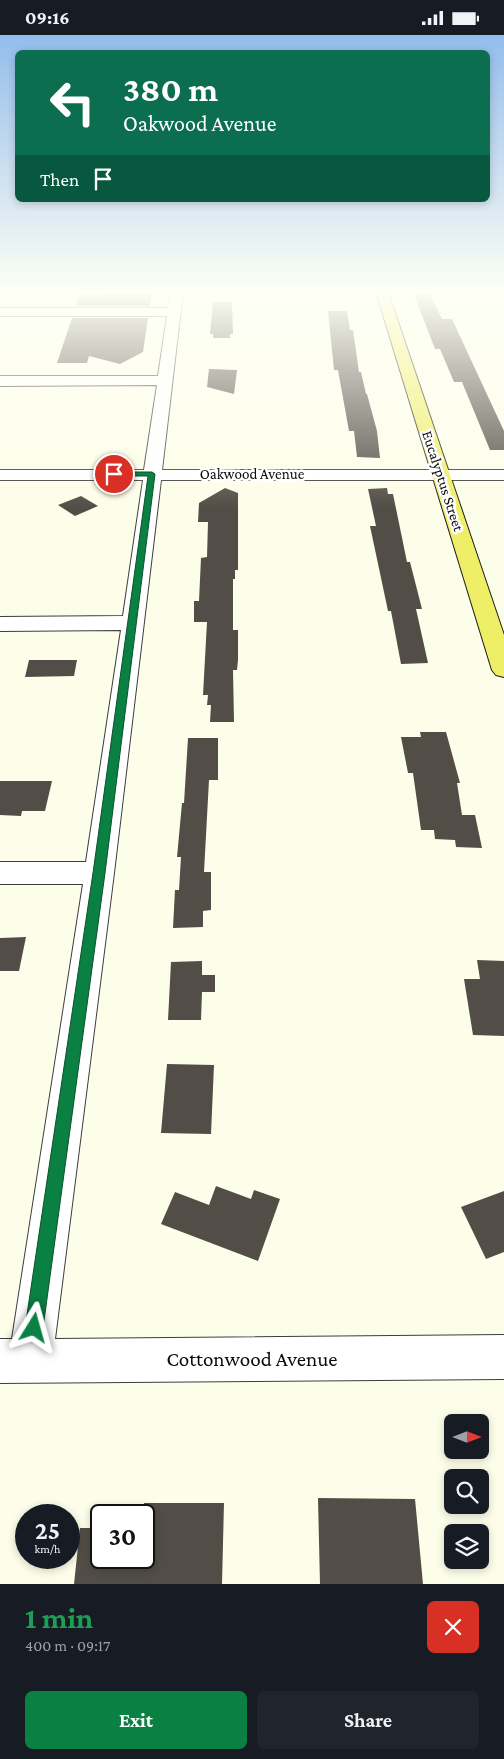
<!DOCTYPE html>
<html lang="en">
<head>
<meta charset="utf-8">
<style>
  :root { --surface:#171b24; --page:#20242c; --text:#f1f3f6; --muted:#9ea1a6; --accent:#0b8043 }
  body { margin:0; font-family:"Crimson Pro",serif; background:var(--page); color:var(--text); height:100vh; display:flex; flex-direction:column; font-size:19px; white-space:nowrap }
  * { box-sizing:border-box; margin:0 }
  p { font-size:16px; color:var(--muted) }
  .icon { flex:none; width:28px; height:28px; fill:none; stroke:currentColor; stroke-width:2; stroke-linecap:round; stroke-linejoin:round }
  .map { position:relative; height:1549px; overflow:hidden }
  .drawer { display:flex; flex-direction:column; background:var(--surface); flex:1 }
  .drawer>* { flex:none }
  .top-card { position:absolute; left:15px; top:15px; width:475px; height:152px; border-radius:8px; box-shadow:0 2px 8px #0003; background:#0b6e4f; color:#fff; overflow:hidden }
  .needle { width:32px; rotate:90deg }
  .fabs { position:absolute; left:444px; top:1379px; display:grid; gap:10px }
  .fabs a { display:grid; place-items:center; width:45px; height:45px; border-radius:8px; background:var(--surface); box-shadow:0 2px 8px #0003; font-size:25px }
  .speed { position:absolute; left:15px; top:1469px; display:flex; gap:10px; font-size:25px; font-weight:700; text-align:center }
  .speed>* { display:grid; place-content:center; width:65px; height:65px; border-radius:50%; background:var(--surface); box-shadow:0 2px 8px #0003; line-height:1 }
  .speed small { font-size:12px; font-weight:400 }
  .speed .limit { border:2px solid #111; border-radius:8px; background:#fff; color:#111 }
  .pin { position:absolute; display:grid; place-items:center; width:42px; height:42px; color:#fff; margin:-21px; border:2px solid #fff; border-radius:50%; box-shadow:0 1px 5px #0007 }
  .me { position:absolute; width:55px; margin:-28px; rotate:8deg; stroke-linejoin:round; filter:drop-shadow(0 0 4px #0008) }
  .turn { display:flex; align-items:center; gap:18px; height:105px; padding:0 25px; font-size:22px }
  .turn .icon { width:65px; height:65px; stroke-width:2.5 }
  .turn b { display:block; font-size:35px; line-height:42px }
  .then { display:flex; align-items:center; height:48px; padding:0 25px; background:#0003; gap:10px; font-size:19px }
  .round { display:grid; place-items:center; flex:none; width:52px; height:52px; border-radius:8px; background:var(--page) }
  .headline { display:flex; align-items:center; justify-content:space-between; height:85px; padding:0 25px }
  h1 { font-size:30px; font-weight:700; line-height:38px; color:#1e9e55 }
  .button { display:flex; gap:10px; margin-top:auto; padding:10px 25px }
  .button a { flex:1; height:58px; border-radius:8px; background:var(--accent); color:#fff; font-size:20px; font-weight:700; line-height:58px; text-align:center }
  .button a+a { background:var(--page); color:var(--text) }
  .status { display:flex; justify-content:space-between; align-items:center; height:35px; padding:0 25px; background:var(--surface); direction:ltr }
  .status svg { height:14px; fill:currentColor }
  .map>svg:first-child { display:block }
</style>
</head>
<body>
<div class="status"><b>09:16</b><svg viewBox="0 0 49 12"><path d="M0 12V9h3v3zM5 12V6h3v6zM10 12V3h3v9zM15 12V0h3v12zM26 1h20v11H26zM47 4h2v5h-2z"/></svg></div>
<div class="map">
<svg width="504" height="1549" viewBox="0 0 504 1549">
  <rect width="100%" height="100%" fill="#fdfee9"/>
  <g fill="#524e47">
    <polygon points="413,257 429,257 442,284 452,284 504,396 504,415 490,415 462,347 454,347 440,314 435,314"/>
    <polygon points="152,259 150,271 76,271 80,260"/>
    <polygon points="213,267 232,267 233,299 230,299 230,303 213,303 213,299 210,299"/>
    <polygon points="328,276 347,276 350,295 353,295 359,337 361,337 366,359 367,359 377,396 380,423 357,422 354,396 349,396 338,335 334,335"/>
    <polygon points="72,283 148,283 143,317 120,329 89,321 87,328 57,328"/>
    <polygon points="209,334 237,335 234,359 207,352"/>
    <polygon points="225,453 238,458 238,535 235,535 235,544 233,544 233,595 238,595 238,625 237,635 233,635 234,687 210,687 211,670 207,670 208,660 203,660 207,587 194,587 194,566 199,566 201,523 207,522 208,487 198,487 199,468"/>
    <polygon points="387,453 388,459 393,459 407,527 410,527 422,574 416,574 428,628 401,629 391,576 388,576 370,491 376,491 368,454"/>
    <polygon points="81,461 98,471 75,481 58,470"/>
    <polygon points="29,625 77,625 74,641 25,642"/>
    <polygon points="420,697 446,697 460,748 457,748 462,780 475,780 482,813 456,812 455,805 435,804 434,795 421,795 413,738 408,738 401,702 421,702"/>
    <polygon points="188,703 218,703 218,745 209,745 204,837 211,837 211,875 203,876 203,892 173,893 175,855 179,855 181,822 177,822 182,768 184,768"/>
    <polygon points="0,746 52,746 45,776 22,776 21,781 0,780"/>
    <polygon points="26,902 19,936 0,936 0,903"/>
    <polygon points="477,925 504,926 504,1001 473,1000 464,944 480,944"/>
    <polygon points="202,926 202,940 215,940 215,957 202,957 201,985 168,985 171,927"/>
    <polygon points="167,1029 214,1030 211,1099 161,1098"/>
    <polygon points="216,1151 251,1164 254,1155 280,1164 258,1226 161,1189 175,1157 209,1170"/>
    <polygon points="504,1156 504,1217 486,1224 461,1172"/>
    <polygon points="318,1463 415,1464 423,1549 320,1549"/>
    <polygon points="144,1468 224,1468 222,1549 74,1549 80,1493 101,1493 101,1522 144,1522"/>
  </g>
  <g fill="none" stroke-linecap="round" stroke-linejoin="round">
    <g stroke="#3d3d3d" stroke-width="2">
      <polygon id="minor" points="171,257 183,257 162,435 504,435 504,445 161,445 114,838 55,1304 504,1300 504,1344 0,1348 0,1304 12,1304 83,849 0,849 0,827 86,827 121,595 0,596 0,582 123,581 143,445 0,445 0,435 144,435 157,350 0,351 0,341 158,341 167,281 0,281 0,273 168,273"/>
    </g>
    <g stroke="#1b1b1b" stroke-width="2">
      <polygon id="major" points="376,257 388,257 504,600 504,642 496,640 492,635"/>
    </g>
    <use href="#minor" fill="#fff" fill-rule="evenodd"/>
    <use href="#major" fill="#efee67" fill-rule="evenodd"/>
  </g>
  <linearGradient id="sky" x2="0" y2="1"><stop stop-color="#92bdec"/><stop offset="0.54" stop-color="#fefff5"/><stop offset="1" stop-color="#fefff5" stop-opacity="0"/></linearGradient>
  <rect width="504" height="474" fill="url(#sky)"/>
  <polygon fill="#0b8043" stroke="#07532c" points="114,437 152,437 155,439 105,838 43,1293 40,1299 34,1302 28,1299 25,1293 93,838 148,441 111,441 110,439"/>
  <g text-anchor="middle" dominant-baseline="central" stroke-width="5" stroke-linejoin="round" paint-order="stroke">
    <g font-size="15" fill="#0a0a0a" stroke="#fff">
      <text x="252" y="439">Oakwood Avenue</text>
      <text transform="translate(443 446) rotate(72)">Eucalyptus Street</text>
    </g>
    <g font-size="21" fill="#0a0a0a" stroke="#fff">
      <text x="252" y="1324">Cottonwood Avenue</text>
    </g>
  </g>
</svg>
<div class="fabs">
<a><svg class="needle" viewBox="-14 -14 28 28"><path d="M0-13l5 13h-10z" fill="#e53935"/><path d="M0 13l5-13h-10z" fill="#9ea1a6"/></svg></a>
<a><svg class="icon" aria-label="search" viewBox="0 0 24 24"><circle cx="10" cy="10" r="6"/><path d="M15 15l6 6"/></svg></a>
<a><svg class="icon" aria-label="layers" viewBox="0 0 24 24"><path d="M12 4l9 5-9 5-9-5zM3 14l9 5 9-5"/></svg></a>
</div>
<div class="speed"><div>25<small>km/h</small></div><div class="limit">30</div></div>
<div class="pin" style="left:114px;top:439px;background:#d93025"><svg class="icon" aria-label="arrive" viewBox="0 0 24 24"><path d="M6 21V4h12l-3 4 3 4H6"/></svg></div>
<svg class="me" style="left:34px;top:1293px" viewBox="-20 -20 40 40"><path d="M0-17L14 15 0 8-14 15z" fill="#0b8043" stroke="#fff" stroke-width="4"/></svg>
<div class="top-card">
<div class="turn"><svg class="icon" aria-label="left" viewBox="0 0 24 24"><path d="M17 20v-9H6M10 6l-5 5 5 5"/></svg><div><b>380 m</b>Oakwood Avenue</div></div>
<div class="then">Then<svg class="icon" aria-label="arrive" viewBox="0 0 24 24"><path d="M6 21V4h12l-3 4 3 4H6"/></svg></div>
</div>
</div>
<section class="drawer">
<div class="headline"><div><h1>1 min</h1><p>400 m · 09:17</p></div><a class="round" style="background:#d93025;color:#fff"><svg class="icon" aria-label="close" viewBox="0 0 24 24"><path d="M6 6l12 12M18 6L6 18"/></svg></a></div>
<div class="button"><a>Exit</a><a>Share</a></div>
</section>
</body>
</html>
